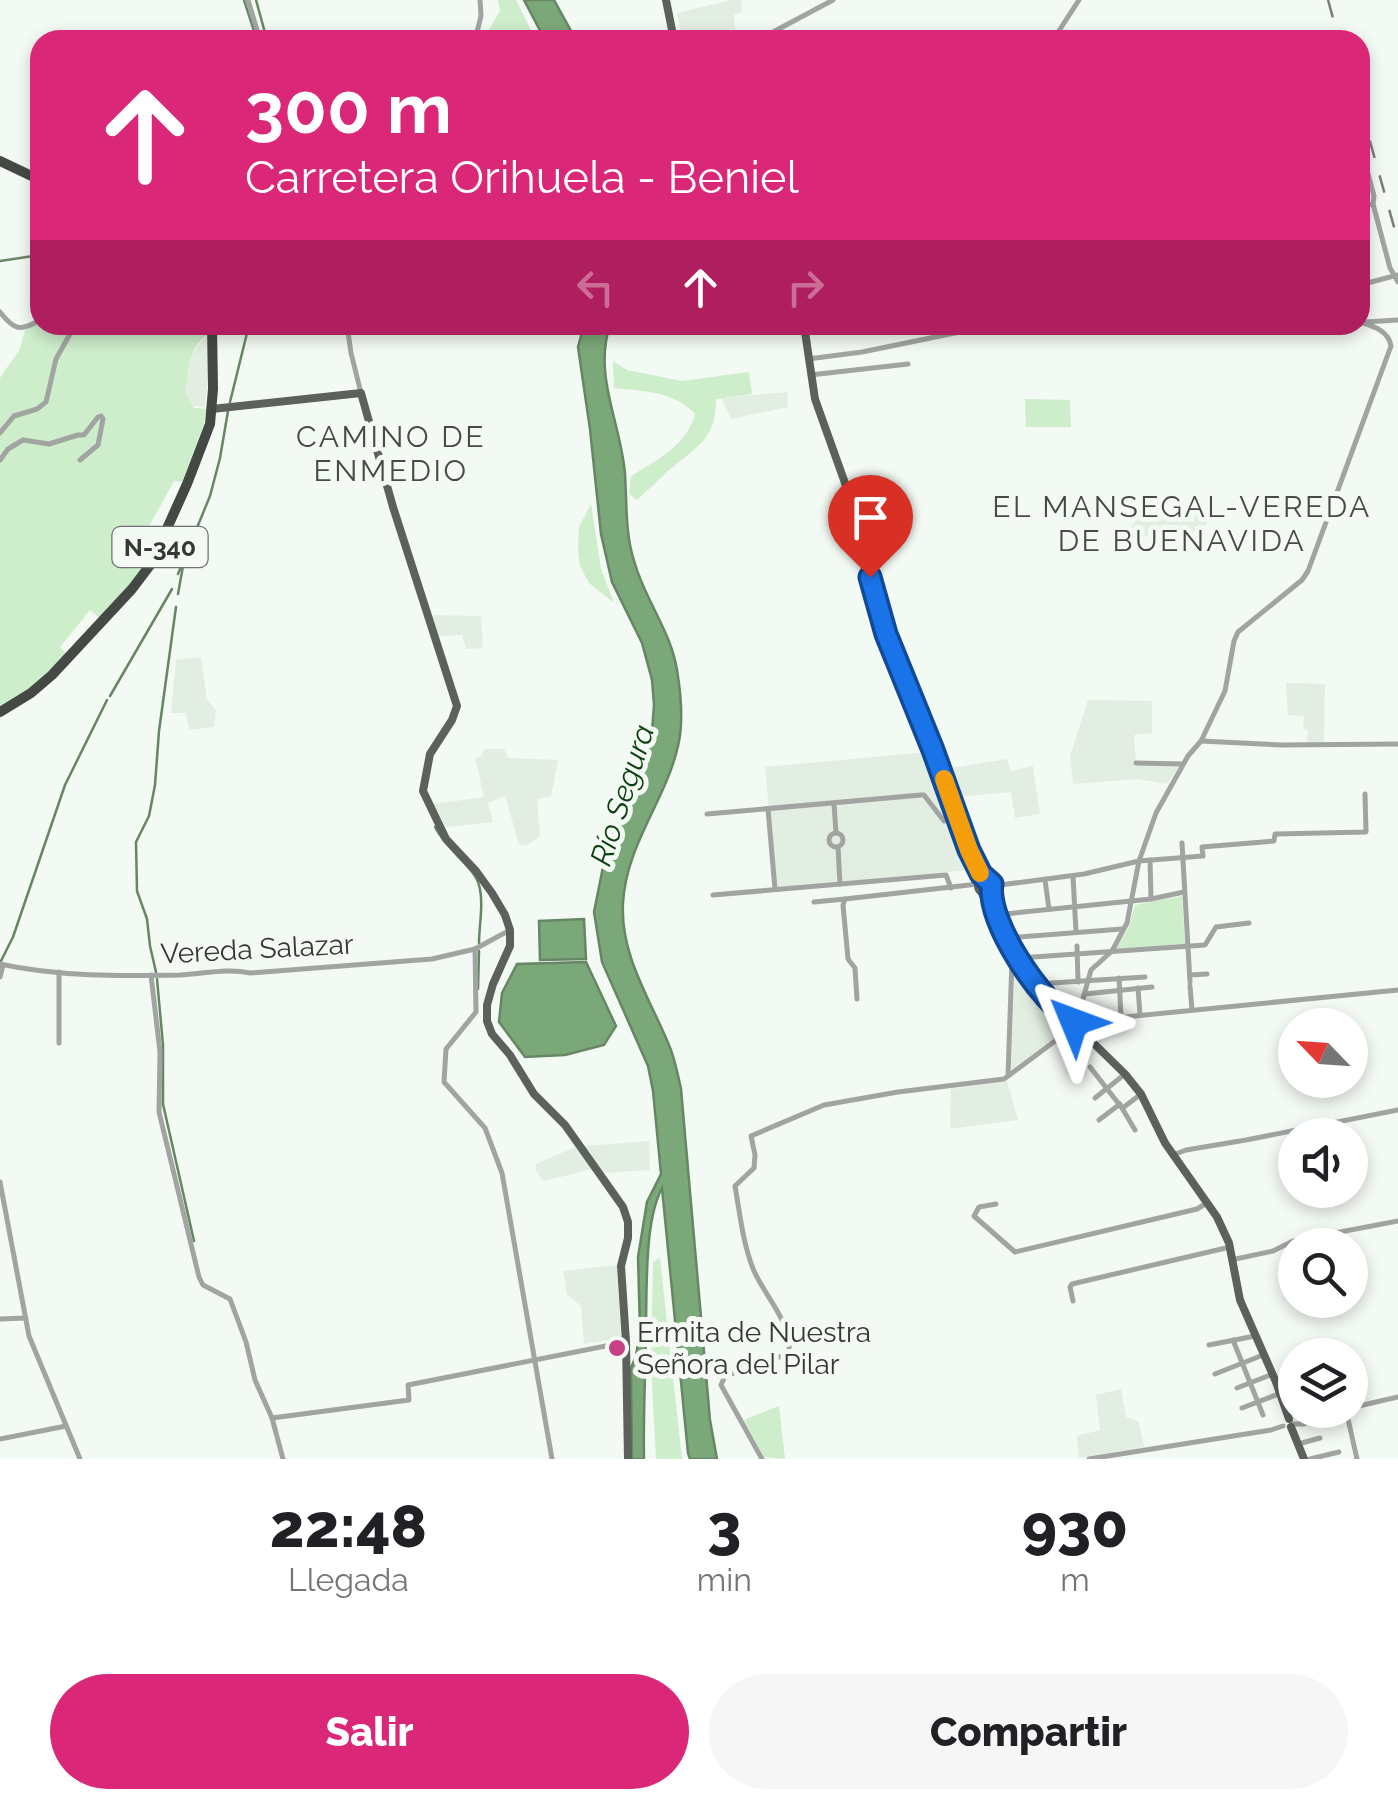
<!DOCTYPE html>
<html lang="es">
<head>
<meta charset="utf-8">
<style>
  :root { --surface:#fff; --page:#f6f6f6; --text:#202124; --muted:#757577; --accent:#db2777 }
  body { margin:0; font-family:Raleway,sans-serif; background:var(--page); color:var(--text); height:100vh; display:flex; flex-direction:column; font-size:38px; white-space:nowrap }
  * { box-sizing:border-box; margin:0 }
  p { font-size:32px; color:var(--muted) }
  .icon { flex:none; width:55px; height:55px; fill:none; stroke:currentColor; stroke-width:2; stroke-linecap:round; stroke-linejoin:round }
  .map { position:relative; height:1459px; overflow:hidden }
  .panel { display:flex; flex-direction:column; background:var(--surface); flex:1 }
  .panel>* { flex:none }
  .guide { position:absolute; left:30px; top:30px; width:1340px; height:305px; border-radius:30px; box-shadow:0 5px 15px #0003; background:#db2777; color:#fff; overflow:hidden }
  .needle { width:65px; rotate:295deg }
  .buttons { position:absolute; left:1278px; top:1008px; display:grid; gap:20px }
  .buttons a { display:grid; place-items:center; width:90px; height:90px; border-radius:50%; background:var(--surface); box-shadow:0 5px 15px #0003; font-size:50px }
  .pin { position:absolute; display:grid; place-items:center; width:85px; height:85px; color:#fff; margin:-102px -42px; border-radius:50% 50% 50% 0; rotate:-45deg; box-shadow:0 0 10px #0007 }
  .pin .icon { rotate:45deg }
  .me { position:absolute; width:110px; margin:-55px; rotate:314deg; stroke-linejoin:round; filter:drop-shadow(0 0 8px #0008) }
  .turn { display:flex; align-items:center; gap:35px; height:210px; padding:0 50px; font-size:45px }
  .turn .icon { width:130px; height:130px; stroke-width:2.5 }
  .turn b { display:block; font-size:70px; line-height:85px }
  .lanes { display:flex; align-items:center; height:95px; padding:0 50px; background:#0003; justify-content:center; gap:50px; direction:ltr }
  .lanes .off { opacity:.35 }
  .eta { display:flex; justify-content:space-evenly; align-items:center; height:170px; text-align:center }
  .eta b { font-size:60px; font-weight:800; line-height:70px }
  .cta { display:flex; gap:20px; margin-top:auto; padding:20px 50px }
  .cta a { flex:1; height:115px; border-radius:60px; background:var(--accent); color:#fff; font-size:40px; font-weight:800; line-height:115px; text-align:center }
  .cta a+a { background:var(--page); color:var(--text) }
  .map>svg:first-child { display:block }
</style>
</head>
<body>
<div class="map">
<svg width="1398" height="1459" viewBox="0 0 1398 1459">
  <rect width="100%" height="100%" fill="#f3f9f3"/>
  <g fill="#e3eee2">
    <polygon points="732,0 741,0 742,12 734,15 736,40 683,40 677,13"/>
    <polygon points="208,325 220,325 210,350 205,407 190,406 182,395 193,353 207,335"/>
    <polygon points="787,392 788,407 731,419 721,398"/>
    <polygon points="1195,512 1208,512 1203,540 1123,535 1139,517 1194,522"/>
    <polygon points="429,615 481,616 483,648 466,649 462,635 437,636"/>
    <polygon points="201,657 207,699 216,711 214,727 189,730 186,713 171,713 176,660"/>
    <polygon points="1286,683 1325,684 1324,743 1307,742 1308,730 1303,728 1304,716 1288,715"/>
    <polygon points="1088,700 1152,701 1152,733 1134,735 1136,763 1179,767 1167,784 1137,779 1073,784 1070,756"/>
    <polygon points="484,749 504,749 508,758 558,760 551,797 537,799 540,836 526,846 519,844 505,796 488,803 493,822 446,827 434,804 484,797 475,758 481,756"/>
    <polygon points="928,752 970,870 776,888 765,767"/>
    <polygon points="1007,759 1011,771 1033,766 1040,814 1015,818 1011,792 957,797 945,769"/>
    <polygon points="1014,971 1054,1011 1062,1033 1011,1070"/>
    <polygon points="1007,1081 1018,1120 950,1129 951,1089"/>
    <polygon points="649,1141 650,1170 602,1173 583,1146"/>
    <polygon points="575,1147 593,1169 544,1181 542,1179 536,1171 536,1164"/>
    <polygon points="617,1265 621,1338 584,1344 581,1306 567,1295 563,1271"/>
    <polygon points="1121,1389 1126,1417 1139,1422 1144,1447 1079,1458 1077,1436 1100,1430 1096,1395"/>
  </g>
  <g fill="#cdedcb">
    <polygon points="498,0 516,0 536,40 483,40 500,11"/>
    <path d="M40 322V325H206L207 335C189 347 188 372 185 393L194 408 206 409 204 424 182 482 174 481 137 548 152 556 146 567 100 618 90 610 60 647 66 654 29 691 0 708V378L20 349 25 330Z"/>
    <path d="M613 361 627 370 682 381 749 372 752 394 716 399C716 440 696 447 668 471 657 481 647 491 637 500L629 494 631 476C656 461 687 445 695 414 675 391 642 391 614 388Z"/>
    <polygon points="1025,399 1070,400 1071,427 1026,427"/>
    <polygon points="591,504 601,569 614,603 589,583 580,566 578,549 579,527"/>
    <polygon points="1182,896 1185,944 1116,949 1129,927 1135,905"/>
    <polygon points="660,1258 682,1459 656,1459 651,1364 653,1262"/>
    <polygon points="779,1406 785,1459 764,1457 744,1420"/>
  </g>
  <g fill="#7ba879" stroke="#668665" stroke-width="2.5">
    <polygon points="524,0 554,0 576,40 545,40"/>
    <path d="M584 325H610C593 376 621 423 625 474 627 505 625 535 635 564 646 601 671 632 677 670 681 694 684 721 678 746 666 800 626 845 623 903 620 955 650 999 669 1045 675 1059 678 1075 681 1089L710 1420 717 1459H690L688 1453 662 1188C645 1220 647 1282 646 1319 646 1366 643 1411 644 1459H632L631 1368 636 1356 640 1330 638 1257 647 1202 661 1174 653 1091 648 1066 602 962 594 912 606 852 646 753 652 731 654 705 652 680 642 643 612 582 601 534 590 429 578 347Z"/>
    <polygon points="584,919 586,959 540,960 539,921"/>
    <polygon points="586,962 616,1026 604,1045 565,1055 525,1057 499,1022 502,993 517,964"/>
  </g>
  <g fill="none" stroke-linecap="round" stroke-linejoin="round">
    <g stroke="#668665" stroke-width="2.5">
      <polyline points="244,0 257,40"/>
      <polyline points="256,0 267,40"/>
      <polyline points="0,261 40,255"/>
      <polyline points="230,402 249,325"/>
      <polyline points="178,574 210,496 220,458 228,411"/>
      <polyline points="178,594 183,566"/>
      <polyline points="110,696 172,589"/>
      <path d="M435 827C445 848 475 868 479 885 484 903 479 926 479 943"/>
      <polyline points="1,961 13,937 65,785 107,700"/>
      <polyline points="156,972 150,946 147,919 137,891 136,842 149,816 155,785 159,731 176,607"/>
      <polyline points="157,979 163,1045 163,1104 194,1241"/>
      <polyline points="478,989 479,951"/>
    </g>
    <g stroke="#a2a4a2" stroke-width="5">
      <polyline points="248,0 260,40"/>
      <polyline points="475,40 481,16 480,0"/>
      <polyline points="758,40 833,0"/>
      <polyline points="1053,40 1079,0"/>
      <polyline points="1360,144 1374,196 1373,204 1360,206"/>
      <polyline points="1373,204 1390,268 1398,282"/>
      <polyline points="1360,285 1398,275"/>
      <path d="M0 312C14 330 20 332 40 320"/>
      <polyline points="1365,322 1398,320"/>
      <polyline points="347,325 351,353 361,393"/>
      <polyline points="808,359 862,352 994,325"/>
      <polyline points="810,375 908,364"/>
      <polyline points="0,433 14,416 37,409 46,402 56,359 75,325"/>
      <polyline points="0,460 8,449 23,440 49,444 78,435 84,435 98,417 101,416 103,419 98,445 80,460"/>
      <polyline points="1201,741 1282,745 1398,744"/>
      <polyline points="1136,763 1183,764"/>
      <polyline points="834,804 836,833"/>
      <polyline points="768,809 775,889"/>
      <polyline points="707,814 921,795 924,795 944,821 954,818"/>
      <circle cx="836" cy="840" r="7"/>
      <polyline points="1182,843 1190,982"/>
      <polyline points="838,847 840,884"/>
      <polyline points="1150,860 1151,899"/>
      <polyline points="1073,876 1076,932"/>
      <polyline points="1045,880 1049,909"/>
      <polyline points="992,889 1000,885 1084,874 1139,861 1203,856 1202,847 1274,841 1275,834 1366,832 1365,794"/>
      <polyline points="713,895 946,875 951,888"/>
      <polyline points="814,902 845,899"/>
      <polyline points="995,915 1151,899 1184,892"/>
      <polyline points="1006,938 1122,929"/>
      <polyline points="1077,946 1078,982"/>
      <polyline points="475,949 476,1012 446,1049 444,1082 485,1128 502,1173 552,1459"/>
      <polyline points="1019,958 1205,945 1216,927 1249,923"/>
      <path d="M0 964C58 977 121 976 180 975 203 974 227 968 250 973L432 959 475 949 510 930"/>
      <polyline points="151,975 160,1052 159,1112 199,1277 203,1285 230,1299 246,1342 255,1380 272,1418 283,1459"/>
      <polyline points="1190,975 1207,974"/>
      <polyline points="0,977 3,965"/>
      <polyline points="1119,978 1121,1017"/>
      <polyline points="1036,984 1145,977"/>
      <polyline points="1190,986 1192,1010"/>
      <polyline points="1138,988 1140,1015"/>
      <polyline points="1085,994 1152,987"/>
      <polyline points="857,999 855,968 848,959 843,905 845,899 978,884"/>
      <polyline points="1078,1020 1084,1021 1398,990"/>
      <path d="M1076 1024 1091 970 1112 951 1127 923 1139 861 1156 813 1188 756 1201 741 1225 691 1234 641 1238 632 1302 580 1308 571 1391 346C1389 331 1373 326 1360 322"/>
      <polyline points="59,1043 59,972"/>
      <polyline points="1090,1067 1122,1108 1135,1130"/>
      <polyline points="1008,1076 1012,959"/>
      <polyline points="1095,1098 1125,1074"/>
      <polyline points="1124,1107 1141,1094"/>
      <polyline points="1099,1120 1120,1104"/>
      <polyline points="1173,1155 1186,1150 1246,1140 1398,1110"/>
      <polyline points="0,1182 29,1336 80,1459"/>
      <polyline points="996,1204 979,1207 974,1216 1015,1252 1197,1209 1207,1203"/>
      <polyline points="1231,1260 1273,1251 1293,1241 1398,1221"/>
      <polyline points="1073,1301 1070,1287 1072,1284 1230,1247"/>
      <polyline points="0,1319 26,1318"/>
      <polyline points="1233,1340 1263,1415"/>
      <polyline points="1209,1345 1255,1336"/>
      <polyline points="1215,1374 1263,1355"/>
      <polyline points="1237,1388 1273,1374"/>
      <polyline points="1242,1408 1281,1393"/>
      <polyline points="1350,1408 1398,1397"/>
      <polyline points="1346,1410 1357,1459"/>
      <polyline points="272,1418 409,1400 408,1385 626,1342"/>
      <polyline points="1292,1424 1304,1424 1344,1410"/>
      <polyline points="0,1439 66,1426"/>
      <polyline points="1298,1444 1320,1438"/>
      <path d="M762 1459 721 1385 725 1376 782 1356 789 1350C791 1322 765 1296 754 1271 743 1245 740 1214 735 1186L754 1168 755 1155 751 1136 824 1105 898 1092 1004 1079 1063 1035 1069 1034"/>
      <polyline points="1089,1459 1271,1430 1283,1426"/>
      <polyline points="1310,1459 1339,1452"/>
    </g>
    <g stroke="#5c615c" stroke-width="8">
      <polyline points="666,0 674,40"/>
      <polyline points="804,325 815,399 845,483 885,634 921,719 961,838 979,882"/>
      <polyline points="212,409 361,393 393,507 457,706 452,720 430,754 423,791 446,839 476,871 492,893 505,915 510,930 510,946 493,984 487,1005 487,1021 492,1034 510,1055 534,1094 565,1125 623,1207 628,1222 628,1238 621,1266 626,1342 628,1459"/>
      <circle cx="985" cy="886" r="7"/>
      <polyline points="982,893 1000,933 1012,955 1038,992 1061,1017 1064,1026"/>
      <circle cx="1070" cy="1028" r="7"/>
      <polyline points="1077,1027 1125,1074 1141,1094 1165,1143 1217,1217 1229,1243 1240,1300 1276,1382 1289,1419"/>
      <polyline points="1291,1427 1304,1459"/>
    </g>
    <g stroke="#444944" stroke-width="10">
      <polyline points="0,161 40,180"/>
      <polyline points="0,712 31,693 52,675 132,589 151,564 187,484 210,424 213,389 212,325"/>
    </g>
    <g stroke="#7a7d7a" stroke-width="2.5" stroke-dasharray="18 18" stroke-linecap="butt">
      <polyline points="1328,0 1339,40"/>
      <polyline points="1360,106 1398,241"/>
    </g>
  </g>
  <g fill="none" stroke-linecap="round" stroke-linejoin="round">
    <g stroke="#114b97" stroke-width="25">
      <path id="route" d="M870 577 886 634 933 750 969 850 981 874 992 884C986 922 1042 1003 1074 1022"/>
    </g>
    <use href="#route" stroke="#1a73e8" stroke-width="18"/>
    <polyline stroke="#f59e0b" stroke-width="18" points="944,779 969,850 980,873"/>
  </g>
  <circle fill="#c74284" stroke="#f3f9f3" stroke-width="4" cx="617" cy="1348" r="10"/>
  <g text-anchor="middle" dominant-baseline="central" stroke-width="10" stroke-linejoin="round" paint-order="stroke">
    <rect fill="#f3f9f3" stroke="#6f726f" stroke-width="2.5" x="112.5" y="527" width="95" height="40" rx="8"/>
    <g font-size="25" font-weight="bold" fill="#363836">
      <text x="160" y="547">N-340</text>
    </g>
    <g font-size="28" fill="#363836" stroke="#f3f9f3">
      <text transform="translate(257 949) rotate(-3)">Vereda Salazar</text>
    </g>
    <g font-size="28" fill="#363836" stroke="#f3f9f3" text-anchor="start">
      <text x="637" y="1332">Ermita de Nuestra<tspan x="637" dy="32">Señora del Pilar</tspan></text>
    </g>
    <g font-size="30" letter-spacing="2.5" fill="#464b46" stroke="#f3f9f3">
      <text x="391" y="436">CAMINO DE<tspan x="391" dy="34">ENMEDIO</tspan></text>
      <text x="1182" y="506">EL MANSEGAL-VEREDA<tspan x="1182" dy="34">DE BUENAVIDA</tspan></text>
    </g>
    <g font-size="30" font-style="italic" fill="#0d3e10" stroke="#f3f9f3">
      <text transform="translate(622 795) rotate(-72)">Río Segura</text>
    </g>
  </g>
</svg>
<div class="buttons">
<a><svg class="needle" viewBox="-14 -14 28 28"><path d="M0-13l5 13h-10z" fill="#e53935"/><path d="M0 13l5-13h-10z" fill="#757577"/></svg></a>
<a><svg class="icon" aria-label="sound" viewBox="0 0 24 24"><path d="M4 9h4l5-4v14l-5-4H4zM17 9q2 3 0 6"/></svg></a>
<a><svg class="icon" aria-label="search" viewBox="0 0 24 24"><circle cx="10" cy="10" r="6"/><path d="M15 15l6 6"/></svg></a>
<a><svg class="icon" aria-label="layers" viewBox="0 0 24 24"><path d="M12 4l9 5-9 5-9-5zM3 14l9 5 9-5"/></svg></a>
</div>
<div class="pin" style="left:870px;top:577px;background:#d93025"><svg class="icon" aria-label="arrive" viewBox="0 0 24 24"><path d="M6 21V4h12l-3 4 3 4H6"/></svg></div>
<svg class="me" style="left:1074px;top:1022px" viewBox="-20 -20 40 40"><path d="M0-17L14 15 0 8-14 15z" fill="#1a73e8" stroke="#fff" stroke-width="4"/></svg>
<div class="guide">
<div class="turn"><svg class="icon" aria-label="ahead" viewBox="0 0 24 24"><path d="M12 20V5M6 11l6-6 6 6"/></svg><div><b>300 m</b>Carretera Orihuela - Beniel</div></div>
<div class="lanes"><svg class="icon off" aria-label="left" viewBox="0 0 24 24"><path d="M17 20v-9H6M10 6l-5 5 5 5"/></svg><svg class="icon" aria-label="ahead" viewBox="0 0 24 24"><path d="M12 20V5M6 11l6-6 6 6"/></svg><svg class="icon off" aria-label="right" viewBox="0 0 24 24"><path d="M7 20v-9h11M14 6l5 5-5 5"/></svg></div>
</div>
</div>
<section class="panel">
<div class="eta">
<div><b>22:48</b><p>Llegada</p></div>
<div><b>3</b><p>min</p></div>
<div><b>930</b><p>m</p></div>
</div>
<div class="cta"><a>Salir</a><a>Compartir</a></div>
</section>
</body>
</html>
